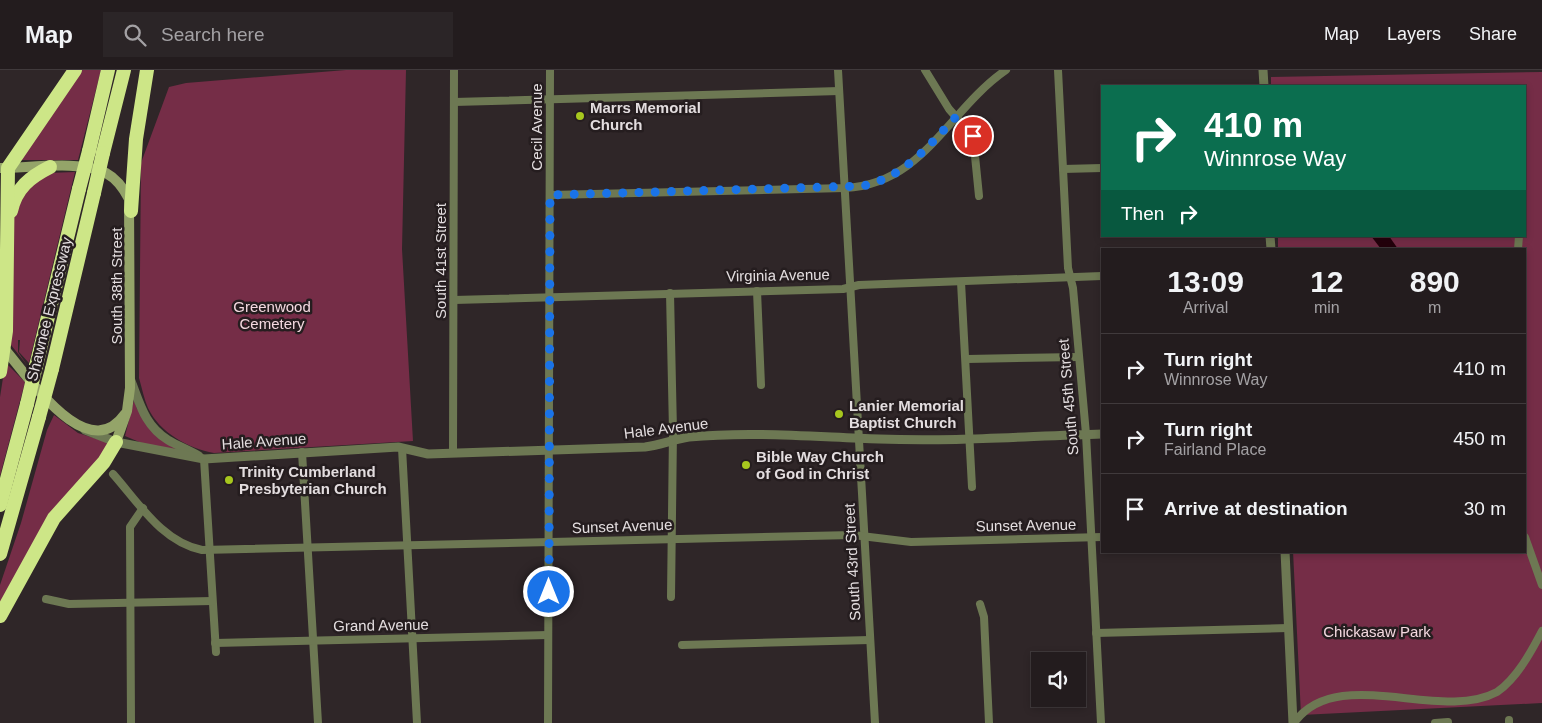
<!DOCTYPE html>
<html lang="en">
<head>
<meta charset="utf-8">
<style>
  :root { --surface:#231c1e; --page:#2b2527; --text:#f1f3f6; --muted:#a3a1a4; --line:#403a3c }
  body { margin:0; font-family:Helvetica,sans-serif; background:var(--page); color:var(--text); height:100vh; display:flex; flex-direction:column; font-size:19px; white-space:nowrap }
  * { box-sizing:border-box; margin:0 }
  p { font-size:16px; color:var(--muted) }
  .icon { flex:none; width:28px; height:28px; fill:none; stroke:currentColor; stroke-width:2; stroke-linecap:round; stroke-linejoin:round }
  .map { position:relative; flex:1; overflow:hidden }
  .drawer { position:absolute; left:1101px; top:178px; width:425px; height:305px; display:flex; flex-direction:column; background:var(--surface); border-radius:0px; box-shadow:0 2px 8px #0003,0 0 0 1px var(--line) }
  .drawer>* { flex:none }
  .banner { position:absolute; left:1101px; top:15px; width:425px; height:152px; border-radius:0px; box-shadow:0 2px 8px #0003,0 0 0 1px var(--line); background:#0b6e4f; color:#fff; overflow:hidden }
  .buttons { position:absolute; left:1031px; top:582px; display:grid; gap:10px }
  .buttons a { display:grid; place-items:center; width:55px; height:55px; border-radius:0px; background:var(--surface); box-shadow:0 2px 8px #0003,0 0 0 1px var(--line); font-size:25px }
  .pin { position:absolute; display:grid; place-items:center; width:42px; height:42px; color:#fff; margin:-21px; border:2px solid #fff; border-radius:50%; box-shadow:0 1px 5px #0007 }
  .me { position:absolute; width:55px; margin:-28px; rotate:0deg; stroke-linejoin:round; filter:drop-shadow(0 0 4px #0008) }
  .turn { display:flex; align-items:center; gap:18px; height:105px; padding:0 20px; font-size:22px }
  .turn .icon { width:65px; height:65px; stroke-width:2.5 }
  .turn b { display:block; font-size:35px; line-height:42px }
  .then { display:flex; align-items:center; height:48px; padding:0 20px; background:#0003; gap:10px; font-size:19px }
  .eta { display:flex; justify-content:space-evenly; align-items:center; height:85px; text-align:center }
  .eta b { font-size:30px; font-weight:800; line-height:35px }
  ul { padding:0; list-style:none }
  li { display:flex; align-items:center; gap:15px; height:70px; padding:0 20px; border-top:1px solid var(--line) }
  li div { flex:1 }
  li b { display:block; font-size:19px }
  li em { font-style:normal }
  header { display:flex; align-items:center; gap:30px; box-sizing:border-box; height:70px; padding:0 25px; background:var(--surface); border-bottom:1px solid var(--line) }
  header strong { font-size:24px }
  nav { display:flex; gap:28px; margin-inline-start:auto; font-size:18px }
  .search { width:350px; height:45px; background:var(--page); display:flex; align-items:center; gap:12px; box-sizing:border-box; padding:0 18px; border-radius:0px; color:var(--muted); font-size:19px }
  .map>svg:first-child { display:block }
</style>
</head>
<body>
<header>
<strong>Map</strong>
<div class="search"><svg class="icon" aria-label="search" viewBox="0 0 24 24"><circle cx="10" cy="10" r="6"/><path d="M15 15l6 6"/></svg>Search here</div>
<nav><a>Map</a><a>Layers</a><a>Share</a></nav>
</header>
<div class="map">
<svg width="1542" height="653" viewBox="0 0 1542 653">
  <rect width="100%" height="100%" fill="#2f2628"/>
  <g fill="#752d47">
    <polygon points="79,0 101,0 78,90 20,90"/>
    <path d="M346 0H406L402 179 413 371 214 383C188 378 160 363 148 338 144 329 142 318 139 308L141 93 169 17 186 13Z"/>
    <polygon points="1542,2 1542,633 1301,645 1293,481 1525,481 1525,179 1278,179 1278,166 1525,166 1525,16 1271,16 1271,7"/>
    <polygon points="75,102 29,293 19,282 20,270 18,270 18,282 27,295 11,275 13,146 18,126 48,103"/>
    <polygon points="7,294 25,312 0,406 0,327 5,295"/>
    <polygon points="134,330 137,339 187,383 144,374 125,366"/>
    <polygon points="54,345 78,363 110,373 0,540 0,515 21,453 47,360"/>
  </g>
  <polygon fill="#24000c" points="1371,166 1389,166 1398,179 1381,179"/>
  <g fill="none" stroke-linecap="round" stroke-linejoin="round">
    <g stroke="#6d7853" stroke-width="8">
      <polyline points="838,0 875,653"/>
      <polyline points="925,0 949,39 973,66 979,126"/>
      <polyline points="1058,0 1068,198 1073,218 1086,364 1101,653"/>
      <polyline points="454,32 839,21"/>
      <polyline points="1063,99 1102,98"/>
      <path d="M550 125 845 118C924 114 948 40 1006 0"/>
      <polyline points="1518,179 1519,166"/>
      <polyline points="961,212 972,417"/>
      <polyline points="757,221 761,315"/>
      <polyline points="670,223 673,361 671,527"/>
      <polyline points="454,230 843,219 859,215 1102,206"/>
      <polyline points="967,289 1078,287"/>
      <polyline points="402,378 417,653"/>
      <polyline points="302,382 318,653"/>
      <polyline points="453,382 454,0"/>
      <polyline points="204,389 216,582"/>
      <path d="M113 404C138 432 162 472 202 480L853 465 911 472 1102 467"/>
      <polyline points="1525,467 1542,515"/>
      <polyline points="46,529 69,534 212,531"/>
      <polyline points="980,534 984,547 989,653"/>
      <polyline points="1096,563 1288,558"/>
      <polyline points="215,573 548,565"/>
      <polyline points="682,575 870,570"/>
      <polyline points="1509,650 1509,653"/>
      <polyline points="131,653 130,457 143,438"/>
      <polyline points="548,653 550,0"/>
      <path d="M1294 653C1337 593 1439 653 1497 622 1517 608 1531 582 1542 561"/>
      <polyline points="1435,653 1448,652"/>
    </g>
    <g stroke="#6d7853" stroke-width="9">
      <polyline points="1263,0 1264,16"/>
      <polyline points="1270,166 1271,179"/>
      <path d="M131 311C140 334 145 356 168 370 178 376 189 380 199 386"/>
      <path d="M85 360 116 372 204 389 398 377 428 384 645 377C661 375 674 369 689 367 752 361 816 367 879 369 953 372 1028 366 1102 364"/>
      <polyline points="1285,481 1293,653"/>
    </g>
    <g stroke="#94a469" stroke-width="10">
      <path d="M0 98C29 98 81 90 106 103 117 109 124 119 129 129L130 318 127 341 116 372"/>
      <path d="M1 275C25 301 86 399 125 344"/>
    </g>
    <g stroke="#cde687" stroke-width="14">
      <polyline points="89,81 108,0"/>
      <polyline points="103,83 124,0"/>
      <path d="M11 141C16 118 30 107 50 97"/>
      <polyline points="131,141 136,69 147,0"/>
      <polyline points="36,296 79,119"/>
      <polyline points="52,299 94,123"/>
      <polyline points="0,302 6,261 8,98 75,0"/>
      <polyline points="0,435 27,334"/>
      <polyline points="0,484 39,347"/>
      <polyline points="0,546 54,448 104,392 116,372"/>
    </g>
    <g stroke="#cde687" stroke-width="14">
      <polyline points="79,119 89,81"/>
      <polyline points="94,123 103,83"/>
      <polyline points="27,334 36,296"/>
      <polyline points="39,347 52,299"/>
    </g>
  </g>
  <g fill="none" stroke-linecap="round" stroke-linejoin="round">
    <path stroke="#1a73e8" stroke-width="9" stroke-dasharray="0 16.2" d="M549 522 550 125 863 116C906 106 927 77 957 46L973 66"/>
  </g>
  <g fill="#a7c71e" stroke="#251d1f" stroke-width="2">
    <circle cx="580" cy="46" r="5"/>
    <circle cx="839" cy="344" r="5"/>
    <circle cx="746" cy="395" r="5"/>
    <circle cx="229" cy="410" r="5"/>
  </g>
  <g text-anchor="middle" dominant-baseline="central" stroke-width="5" stroke-linejoin="round" paint-order="stroke">
    <g font-size="15" font-weight="bold" fill="#e3dddf" stroke="#251d1f" text-anchor="start">
      <text x="590" y="37">Marrs Memorial<tspan x="590" dy="17">Church</tspan></text>
      <text x="849" y="335">Lanier Memorial<tspan x="849" dy="17">Baptist Church</tspan></text>
      <text x="756" y="386">Bible Way Church<tspan x="756" dy="17">of God in Christ</tspan></text>
      <text x="239" y="401">Trinity Cumberland<tspan x="239" dy="17">Presbyterian Church</tspan></text>
    </g>
    <g font-size="15" fill="#e3dddf" stroke="#251d1f">
      <text transform="translate(536 57) rotate(-90)">Cecil Avenue</text>
      <text transform="translate(440 191) rotate(-90)">South 41st Street</text>
      <text transform="translate(778 205) rotate(-1)">Virginia Avenue</text>
      <text transform="translate(116 216) rotate(-90)">South 38th Street</text>
      <text transform="translate(49 239) rotate(-76)">Shawnee Expressway</text>
      <text transform="translate(1068 327) rotate(-95)">South 45th Street</text>
      <text transform="translate(666 358) rotate(-7)">Hale Avenue</text>
      <text transform="translate(264 371) rotate(-4)">Hale Avenue</text>
      <text transform="translate(1026 455) rotate(-1)">Sunset Avenue</text>
      <text transform="translate(622 456) rotate(-2)">Sunset Avenue</text>
      <text transform="translate(852 492) rotate(-93)">South 43rd Street</text>
      <text transform="translate(381 555) rotate(-1)">Grand Avenue</text>
    </g>
    <g font-size="15" fill="#f4d9e0" stroke="#251d1f">
      <text x="272" y="236">Greenwood<tspan x="272" dy="17">Cemetery</tspan></text>
      <text x="1377" y="561">Chickasaw Park</text>
    </g>
  </g>
</svg>
<div class="buttons">
<a><svg class="icon" aria-label="sound" viewBox="0 0 24 24"><path d="M4 9h4l5-4v14l-5-4H4zM17 9q2 3 0 6"/></svg></a>
</div>
<div class="pin" style="left:973px;top:66px;background:#d93025"><svg class="icon" aria-label="arrive" viewBox="0 0 24 24"><path d="M6 21V4h12l-3 4 3 4H6"/></svg></div>
<svg class="me" style="left:549px;top:522px" viewBox="-20 -20 40 40"><circle r="17" fill="#1a73e8" stroke="#fff" stroke-width="3"/><path d="M0-11L8 9 0 5-8 9z" fill="#fff"/></svg>
<div class="banner">
<div class="turn"><svg class="icon" aria-label="right" viewBox="0 0 24 24"><path d="M7 20v-9h11M14 6l5 5-5 5"/></svg><div><b>410 m</b>Winnrose Way</div></div>
<div class="then">Then<svg class="icon" aria-label="right" viewBox="0 0 24 24"><path d="M7 20v-9h11M14 6l5 5-5 5"/></svg></div>
</div>
<section class="drawer">
<div class="eta">
<div><b>13:09</b><p>Arrival</p></div>
<div><b>12</b><p>min</p></div>
<div><b>890</b><p>m</p></div>
</div>
<ul>
<li><svg class="icon" aria-label="right" viewBox="0 0 24 24"><path d="M7 20v-9h11M14 6l5 5-5 5"/></svg><div><b>Turn right</b><p>Winnrose Way</p></div><em>410 m</em></li>
<li><svg class="icon" aria-label="right" viewBox="0 0 24 24"><path d="M7 20v-9h11M14 6l5 5-5 5"/></svg><div><b>Turn right</b><p>Fairland Place</p></div><em>450 m</em></li>
<li><svg class="icon" aria-label="arrive" viewBox="0 0 24 24"><path d="M6 21V4h12l-3 4 3 4H6"/></svg><div><b>Arrive at destination</b></div><em>30 m</em></li>
</ul>
</section>
</div>
</body>
</html>
